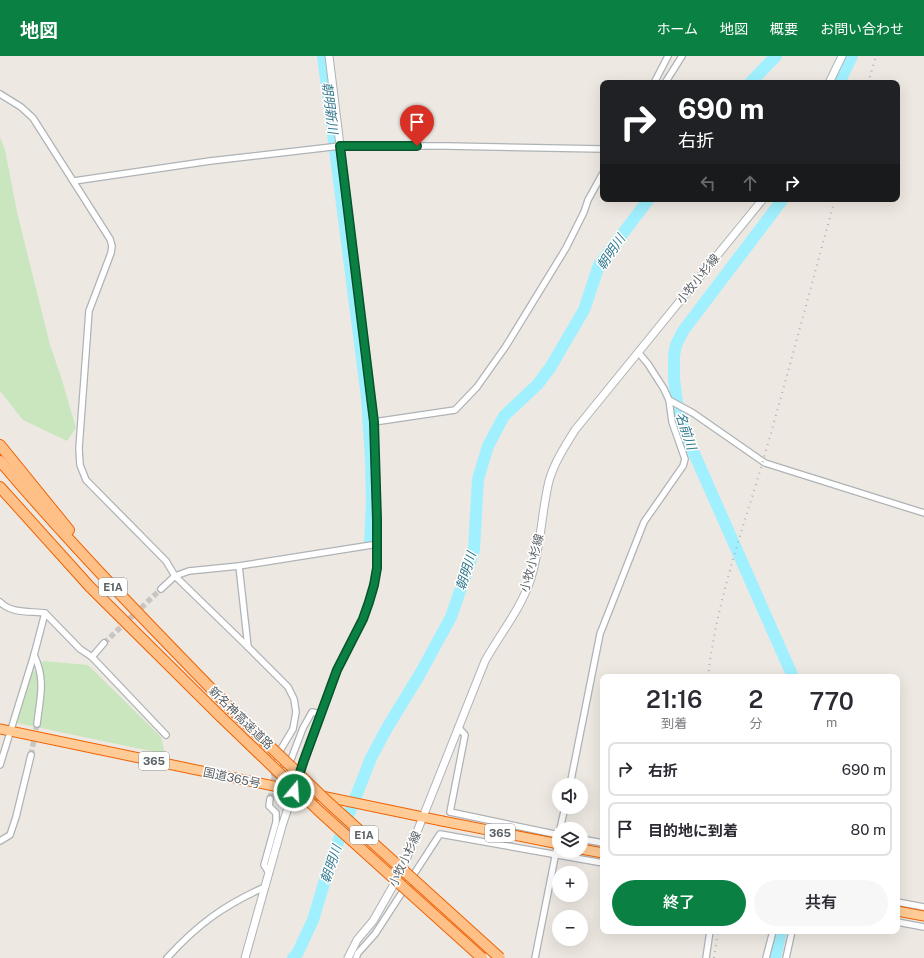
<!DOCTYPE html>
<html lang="ja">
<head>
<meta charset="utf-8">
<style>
  :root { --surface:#fff; --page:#f7f7f7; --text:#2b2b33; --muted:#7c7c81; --line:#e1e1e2; --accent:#0b8043 }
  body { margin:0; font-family:"Public Sans","Noto Sans JP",sans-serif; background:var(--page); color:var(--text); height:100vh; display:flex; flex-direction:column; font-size:15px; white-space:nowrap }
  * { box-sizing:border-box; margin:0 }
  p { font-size:13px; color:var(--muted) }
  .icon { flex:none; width:22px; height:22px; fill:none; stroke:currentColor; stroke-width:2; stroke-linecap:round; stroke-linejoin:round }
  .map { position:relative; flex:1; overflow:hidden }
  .details { position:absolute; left:600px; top:618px; width:300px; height:260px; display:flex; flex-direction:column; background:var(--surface); border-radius:8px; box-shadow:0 4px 16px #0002 }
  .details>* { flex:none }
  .guide { position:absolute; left:600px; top:24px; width:300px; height:122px; border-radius:8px; box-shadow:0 4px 16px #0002; background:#202124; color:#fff; overflow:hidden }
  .controls { position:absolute; left:552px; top:722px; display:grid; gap:8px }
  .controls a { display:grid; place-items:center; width:36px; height:36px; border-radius:50%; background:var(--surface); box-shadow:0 4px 16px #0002; font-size:20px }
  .pin { position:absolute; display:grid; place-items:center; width:34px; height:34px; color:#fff; margin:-41px -17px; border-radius:50% 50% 50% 0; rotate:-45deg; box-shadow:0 0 4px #0007 }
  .pin .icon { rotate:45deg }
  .me { position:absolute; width:44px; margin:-22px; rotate:18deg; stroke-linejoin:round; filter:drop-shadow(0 0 3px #0008) }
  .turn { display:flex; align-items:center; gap:14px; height:84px; padding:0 12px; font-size:18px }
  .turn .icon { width:52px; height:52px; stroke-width:2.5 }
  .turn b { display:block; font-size:28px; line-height:34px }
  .lanes { display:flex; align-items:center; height:38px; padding:0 12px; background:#0003; justify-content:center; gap:20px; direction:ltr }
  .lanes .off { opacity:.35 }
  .eta { display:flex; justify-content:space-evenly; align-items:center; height:68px; text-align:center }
  .eta b { font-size:24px; font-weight:600; line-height:28px }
  .button { display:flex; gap:8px; margin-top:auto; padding:8px 12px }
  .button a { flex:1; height:46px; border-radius:24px; background:var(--accent); color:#fff; font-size:16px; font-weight:600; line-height:46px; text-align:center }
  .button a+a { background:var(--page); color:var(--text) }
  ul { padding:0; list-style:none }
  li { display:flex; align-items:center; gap:12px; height:54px; margin:0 8px 6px; padding:0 4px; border:2px solid var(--line); border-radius:8px }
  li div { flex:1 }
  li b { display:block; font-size:15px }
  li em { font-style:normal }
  header { display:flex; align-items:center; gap:24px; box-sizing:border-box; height:56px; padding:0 20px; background:var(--accent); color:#fff }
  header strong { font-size:19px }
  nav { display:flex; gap:22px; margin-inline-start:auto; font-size:14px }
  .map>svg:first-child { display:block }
</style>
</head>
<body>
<header>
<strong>地図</strong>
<nav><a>ホーム</a><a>地図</a><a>概要</a><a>お問い合わせ</a></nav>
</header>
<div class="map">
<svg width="924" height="902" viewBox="0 0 924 902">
  <rect width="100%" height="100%" fill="#eee8e2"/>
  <g fill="#c9e6be">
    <polygon points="0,81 5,94 17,156 50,289 61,321 76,372 67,385 23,364 0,335"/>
    <polygon points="43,605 88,609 161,681 165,698 17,667 28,622"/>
  </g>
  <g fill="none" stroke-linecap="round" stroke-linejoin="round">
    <g stroke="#a1f0ff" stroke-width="12">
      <polyline points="323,0 367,342 371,404 372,446 370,487"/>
      <polyline points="750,27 776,0"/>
      <polyline points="839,27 852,0"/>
      <polyline points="783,143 683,275 676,289 674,300 674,323 678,354 689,386 793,621"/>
      <polyline points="293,902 297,898 313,864 331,804 371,702 387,672 420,618 451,561 474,494 478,423 488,390 504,360 537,329 550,312 584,254 599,209 649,143"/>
      <polyline points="775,902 781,875"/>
    </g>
    <g stroke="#c9c6c2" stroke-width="5.5" stroke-dasharray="5.5 3" stroke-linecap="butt">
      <polyline points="104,587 161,533"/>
      <polyline points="31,699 37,668"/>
      <polyline points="270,743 275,717"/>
    </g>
    <g stroke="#aeb3b6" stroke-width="8">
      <g id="minor">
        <polyline points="654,27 668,0"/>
        <polyline points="665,27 682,0"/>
        <polyline points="0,38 21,51 33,62 110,183 112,190 111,197 89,255 79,392 80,409 86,424 166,505 175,520 248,591"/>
        <polyline points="74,125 210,105 340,90 447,90 603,93"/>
        <polyline points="638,296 648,308 664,333 669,344 693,357 765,407 924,457"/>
        <polyline points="374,366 455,354 477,331 506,290 566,192 584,156 588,144 603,117"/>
        <polyline points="239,510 248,591 288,631 294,643 296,656 293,673 281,693 275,717 287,714 303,672 312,656 321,658"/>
        <polyline points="161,533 175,520 189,515 239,510 378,488"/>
        <path d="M0 546C12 558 30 555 45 557L80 593 92 601 166 679"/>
        <path d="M34 599C46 624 40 641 37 668"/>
        <polyline points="92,601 104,587"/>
        <polyline points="458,671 465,679 450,756 559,779"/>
        <polyline points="0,709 34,599 45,557"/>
        <polyline points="570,729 600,578 644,466 683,410 685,403 672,366 669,344"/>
        <polyline points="560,773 565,751"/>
        <polyline points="581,783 603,787"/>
        <polyline points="0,785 10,779 16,761 31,699"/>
        <polyline points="269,817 264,809 276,766 276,757 269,750 270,743"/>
        <polyline points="897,846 924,851"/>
        <polyline points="897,866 924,871"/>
        <path d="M167 902C197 869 224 849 265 831"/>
        <polyline points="356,902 358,897 375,878 440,778 603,807"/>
        <polyline points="535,902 558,786"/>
        <polyline points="706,902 710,875"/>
        <polyline points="766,902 773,875"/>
        <polyline points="786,902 792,875"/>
      </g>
    </g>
    <g stroke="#aeb3b6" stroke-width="9">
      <polyline id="tertiary" points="245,902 282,770 304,704 337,614 363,563 369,546 374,529 377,512 377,464 374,366 329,0"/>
    </g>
    <g stroke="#afb5b8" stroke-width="9">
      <g id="secondary">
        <polyline points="829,27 842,0"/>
        <path d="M348 902 357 884 373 865 401 816 485 605C500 578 520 554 530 525 541 493 541 458 549 425 554 407 565 390 575 374L763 143"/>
      </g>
    </g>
    <g stroke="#f06200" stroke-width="11">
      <g id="trunk">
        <polyline points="0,673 442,765"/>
        <polyline points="581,793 603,797"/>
        <polyline points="897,855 924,860"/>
      </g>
    </g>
    <g stroke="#f06200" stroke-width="12">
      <g id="motorway">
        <polyline points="0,389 69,474"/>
        <path d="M0 405C73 491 152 572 231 653"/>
        <polyline points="0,431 90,531 221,661"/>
      </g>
    </g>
    <use href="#minor" stroke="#fff" stroke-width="5.5"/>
    <use href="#tertiary" stroke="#fff" stroke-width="7"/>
    <use href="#secondary" stroke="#fff" stroke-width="7"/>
    <use href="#trunk" stroke="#ffcc97" stroke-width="9"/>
    <use href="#motorway" stroke="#ffc088" stroke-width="10"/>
    <g stroke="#b0b1b2" stroke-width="2" stroke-dasharray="1 5" stroke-linecap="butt">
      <polyline points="868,27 876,0"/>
      <path d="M708 621C716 547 742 476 763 405 788 318 811 230 835 143"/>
      <polyline points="714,902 718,875"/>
    </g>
    <g stroke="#f06200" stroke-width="11" stroke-linecap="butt">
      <polyline id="trunk-bridge" points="442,765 559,788"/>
    </g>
    <g stroke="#f06200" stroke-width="12" stroke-linecap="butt">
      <g id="motorway-bridge">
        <polyline points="231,653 329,747 500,902"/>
        <polyline points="221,661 319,755 482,902"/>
      </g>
    </g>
    <use href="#trunk-bridge" stroke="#ffcc97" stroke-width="9"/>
    <use href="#motorway-bridge" stroke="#ffc088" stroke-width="10"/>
  </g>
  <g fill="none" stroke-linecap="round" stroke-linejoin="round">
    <g stroke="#07532c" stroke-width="10">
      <polyline id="route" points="294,735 304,704 337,614 363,563 369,546 374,529 377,512 377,464 374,366 340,90 417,90"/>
    </g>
    <use href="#route" stroke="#0b8043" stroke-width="7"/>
  </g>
  <g text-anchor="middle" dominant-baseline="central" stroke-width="3" stroke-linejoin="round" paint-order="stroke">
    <g fill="#fff" stroke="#8c9092" stroke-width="1">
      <rect x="99" y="522" width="28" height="18" rx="3"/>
      <rect x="139" y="696" width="30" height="18" rx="3"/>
      <rect x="485" y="768" width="30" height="18" rx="3"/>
      <rect x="350" y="770" width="28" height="18" rx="3"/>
    </g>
    <g font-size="11" font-weight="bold" fill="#5b6164">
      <text x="113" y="531">E1A</text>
      <text x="154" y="705">365</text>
      <text x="500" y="777">365</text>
      <text x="364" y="779">E1A</text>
    </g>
    <g font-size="12" fill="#5b6164" stroke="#fff">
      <text transform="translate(698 223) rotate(-51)">小牧小杉線</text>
      <text transform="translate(532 507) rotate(-75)">小牧小杉線</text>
      <text transform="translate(241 662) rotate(44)">新名神高速道路</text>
      <text transform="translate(232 722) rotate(12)">国道365号</text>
      <text transform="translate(405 803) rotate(-65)">小牧小杉線</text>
    </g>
    <g font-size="13" font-style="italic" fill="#33798f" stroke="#fff">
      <text transform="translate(330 52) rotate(83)">朝明新川</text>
      <text transform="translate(611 196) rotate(-56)">朝明川</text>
      <text transform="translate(686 375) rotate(71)">名前川</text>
      <text transform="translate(466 515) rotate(-73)">朝明川</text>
      <text transform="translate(331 808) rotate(-71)">朝明川</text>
    </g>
  </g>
</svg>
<div class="controls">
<a><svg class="icon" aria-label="sound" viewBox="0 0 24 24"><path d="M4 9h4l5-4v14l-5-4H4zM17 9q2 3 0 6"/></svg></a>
<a><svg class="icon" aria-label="layers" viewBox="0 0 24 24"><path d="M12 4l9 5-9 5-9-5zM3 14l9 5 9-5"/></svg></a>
<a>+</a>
<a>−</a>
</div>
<div class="pin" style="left:417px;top:90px;background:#d93025"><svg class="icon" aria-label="arrive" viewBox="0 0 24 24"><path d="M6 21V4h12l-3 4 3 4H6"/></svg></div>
<svg class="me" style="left:294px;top:735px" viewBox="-20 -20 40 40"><circle r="17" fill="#0b8043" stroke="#fff" stroke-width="3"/><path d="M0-11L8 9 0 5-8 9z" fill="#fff"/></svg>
<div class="guide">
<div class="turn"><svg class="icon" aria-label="right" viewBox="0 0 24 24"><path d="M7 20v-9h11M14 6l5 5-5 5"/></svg><div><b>690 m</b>右折</div></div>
<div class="lanes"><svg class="icon off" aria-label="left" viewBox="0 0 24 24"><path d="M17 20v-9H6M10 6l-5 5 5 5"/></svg><svg class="icon off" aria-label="ahead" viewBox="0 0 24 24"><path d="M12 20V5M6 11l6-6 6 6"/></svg><svg class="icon" aria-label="right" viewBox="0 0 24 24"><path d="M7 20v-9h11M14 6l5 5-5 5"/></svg></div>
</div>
<section class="details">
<div class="eta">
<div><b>21:16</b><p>到着</p></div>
<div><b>2</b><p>分</p></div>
<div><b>770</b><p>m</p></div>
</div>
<ul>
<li><svg class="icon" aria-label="right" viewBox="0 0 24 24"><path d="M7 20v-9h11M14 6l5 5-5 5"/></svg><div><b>右折</b></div><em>690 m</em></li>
<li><svg class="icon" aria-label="arrive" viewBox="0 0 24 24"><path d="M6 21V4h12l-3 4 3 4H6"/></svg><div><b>目的地に到着</b></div><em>80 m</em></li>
</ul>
<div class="button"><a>終了</a><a>共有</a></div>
</section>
</div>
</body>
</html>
